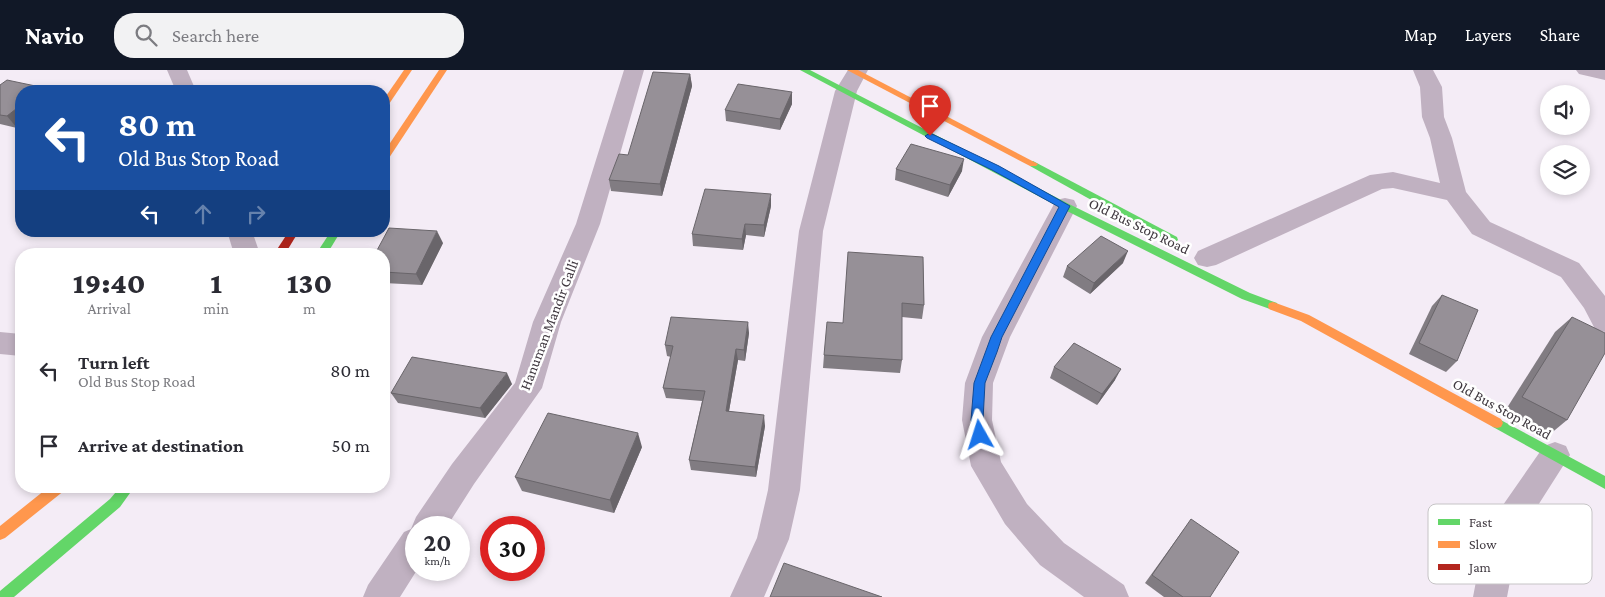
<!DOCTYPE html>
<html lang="en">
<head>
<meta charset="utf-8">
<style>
  :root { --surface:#fff; --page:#f2f2f3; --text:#2b2b33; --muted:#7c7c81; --accent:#111827 }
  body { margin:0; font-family:"Crimson Pro",serif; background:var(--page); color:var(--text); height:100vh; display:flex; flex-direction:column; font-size:19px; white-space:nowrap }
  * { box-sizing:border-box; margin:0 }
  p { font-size:16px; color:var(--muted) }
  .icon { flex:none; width:28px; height:28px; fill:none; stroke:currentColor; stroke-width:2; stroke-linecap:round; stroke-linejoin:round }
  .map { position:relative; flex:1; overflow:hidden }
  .drawer { position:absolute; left:15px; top:178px; width:375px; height:245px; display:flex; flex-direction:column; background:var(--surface); border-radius:20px; box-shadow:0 2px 8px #0003 }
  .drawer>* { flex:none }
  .banner { position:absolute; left:15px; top:15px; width:375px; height:152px; border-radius:20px; box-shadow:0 2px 8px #0003; background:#1a4fa0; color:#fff; overflow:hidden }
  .controls { position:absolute; left:1540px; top:15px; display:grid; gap:10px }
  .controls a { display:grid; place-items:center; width:50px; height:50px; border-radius:50%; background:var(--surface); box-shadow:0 2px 8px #0003; font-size:25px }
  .speed { position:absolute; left:405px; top:446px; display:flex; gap:10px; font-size:25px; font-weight:700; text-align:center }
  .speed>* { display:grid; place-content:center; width:65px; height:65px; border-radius:50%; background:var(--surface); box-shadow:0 2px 8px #0003; line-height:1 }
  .speed small { font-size:12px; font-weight:400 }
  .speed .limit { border:8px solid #d22; background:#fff; color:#111 }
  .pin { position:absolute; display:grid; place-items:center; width:42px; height:42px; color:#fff; margin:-51px -21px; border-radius:50% 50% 50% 0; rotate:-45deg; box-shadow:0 0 5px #0007 }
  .pin .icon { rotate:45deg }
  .me { position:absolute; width:55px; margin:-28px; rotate:354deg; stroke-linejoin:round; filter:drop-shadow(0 0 4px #0008) }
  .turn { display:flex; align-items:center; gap:18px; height:105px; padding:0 20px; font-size:22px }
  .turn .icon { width:65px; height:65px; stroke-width:2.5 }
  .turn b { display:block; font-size:35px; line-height:42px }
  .lanes { display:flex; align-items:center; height:48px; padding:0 20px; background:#0003; justify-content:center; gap:25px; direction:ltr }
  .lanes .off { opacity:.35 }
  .eta { display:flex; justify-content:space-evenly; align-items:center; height:85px; text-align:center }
  .eta b { font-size:30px; font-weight:800; line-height:35px }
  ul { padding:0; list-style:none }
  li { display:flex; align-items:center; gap:15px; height:75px; padding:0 20px }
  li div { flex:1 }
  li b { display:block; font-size:19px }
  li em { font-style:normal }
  header { display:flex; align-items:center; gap:30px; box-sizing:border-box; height:70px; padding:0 25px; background:var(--accent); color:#fff }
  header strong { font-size:24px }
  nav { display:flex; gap:28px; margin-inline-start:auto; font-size:18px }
  .search { width:350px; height:45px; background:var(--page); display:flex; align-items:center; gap:12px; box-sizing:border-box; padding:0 18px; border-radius:20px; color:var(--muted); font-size:19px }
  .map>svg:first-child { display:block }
</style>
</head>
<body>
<header>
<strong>Navio</strong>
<div class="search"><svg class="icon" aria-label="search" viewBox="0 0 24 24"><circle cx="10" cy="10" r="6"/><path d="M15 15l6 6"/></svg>Search here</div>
<nav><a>Map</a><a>Layers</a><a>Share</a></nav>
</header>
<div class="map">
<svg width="1605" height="527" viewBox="0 0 1605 527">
  <rect width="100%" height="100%" fill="#f4ecf6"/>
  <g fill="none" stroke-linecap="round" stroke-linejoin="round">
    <g fill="#c0b1c1" fill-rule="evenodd">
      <polygon points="167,0 187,0 196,21 176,21"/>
      <polygon points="624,0 644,0 600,154 561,252 542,318 474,414 446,458 416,458 417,500 400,527 363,527 368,515 404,462 411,459 416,447 452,394 515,313 533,252 576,154"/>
      <polygon points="848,0 868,0 857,21 823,161 800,420 789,469 764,527 730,527 757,468 768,420 799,161 835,21"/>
      <polygon points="1413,0 1433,0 1442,17 1444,47 1452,68 1466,122 1490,152 1579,193 1605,226 1605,262 1595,259 1584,238 1561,207 1472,164 1447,130 1393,118 1382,119 1216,195 1207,197 1198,195 1194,188 1198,181 1370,105 1393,102 1440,113 1430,68 1422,47 1420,17"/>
      <polygon points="1576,0 1605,0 1605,10 1579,4"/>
      <polygon points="1065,128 1074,130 1077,136 1010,267 993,313 992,350 1001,392 1027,434 1064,473 1124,515 1129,527 1084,527 1040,495 1005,454 971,396 962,350 965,313 982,267 1053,136 1056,130"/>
      <polygon points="227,161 252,161 260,184 234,184"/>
      <polygon points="0,262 21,264 21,286 0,284"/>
      <polygon points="1555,372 1566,376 1570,385 1528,451 1512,501 1507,527 1473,527 1478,501 1503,435 1544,376"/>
    </g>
    <g fill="#63d668" fill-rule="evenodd">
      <polygon points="800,0 810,0 1069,134 1250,223 1277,233 1278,236 1273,240 1242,229 1061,138"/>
      <polygon points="1033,91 1177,167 1178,170 1173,174 1169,173 1030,96 1030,92"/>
      <polygon points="331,161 341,161 327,184 316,184"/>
      <polygon points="1497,348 1605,406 1605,419 1493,357 1491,353 1493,349"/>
      <polygon points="121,416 135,416 120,437 14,527 0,527 0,521 110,429"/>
    </g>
    <g fill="#ff974d" fill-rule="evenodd">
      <polygon points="404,0 412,0 387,37 384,38 384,29"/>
      <polygon points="439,0 447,0 387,91 384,92 384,82"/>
      <polygon points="847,0 858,0 1038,94 1036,96 1030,96"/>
      <polygon points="1273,232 1309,245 1501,349 1503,353 1501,357 1497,358 1493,357 1301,251 1269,239 1268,236 1269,233"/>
      <polygon points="50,416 66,416 65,420 5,468 0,470 0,456"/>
    </g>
    <polygon fill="#b3261e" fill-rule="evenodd" points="289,161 299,161 285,184 274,184"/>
  </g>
  <g fill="#817c82">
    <polygon points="690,4 692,16 662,126 611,121 609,110"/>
    <polygon points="0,15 21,21 21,54 17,58 0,54"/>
    <polygon points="792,22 792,34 780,60 726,51 725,40"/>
    <polygon points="21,67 21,78 15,71"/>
    <polygon points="896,99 962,101 948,127 895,110"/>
    <polygon points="771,136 764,167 746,165 743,180 693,176 692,164"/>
    <polygon points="443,173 422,215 384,213 384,184"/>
    <polygon points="923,187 924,235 922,249 902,247 902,290 900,303 823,298 824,285 843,253"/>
    <polygon points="1123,193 1090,224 1063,207 1067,196"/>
    <polygon points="1442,225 1457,291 1446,302 1409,284 1432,236"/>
    <polygon points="1572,247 1567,350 1549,365 1505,341 1555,262"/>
    <polygon points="749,263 745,291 738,290 729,341 765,356 756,407 691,400 689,390 702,331 666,328 663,318 671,287 667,286 665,275"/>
    <polygon points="1054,297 1115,310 1097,335 1050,308"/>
    <polygon points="512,314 485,348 398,333 391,323"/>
    <polygon points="642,377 614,443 522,421 515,407"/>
    <polygon points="1184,459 1210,527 1164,527 1145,513"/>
  </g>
  <g fill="#69656a">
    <polygon points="690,4 692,16 662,126 660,114"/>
    <polygon points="45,18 48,21 40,21"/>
    <polygon points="792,22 792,34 780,60 780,49"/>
    <polygon points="21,35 21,54 17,58 7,46"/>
    <polygon points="964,89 962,101 948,127 950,115"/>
    <polygon points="771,124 771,136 764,167 764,155"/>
    <polygon points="745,154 746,165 743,180 742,169"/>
    <polygon points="437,161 443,173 422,215 416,204"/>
    <polygon points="1128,181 1123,193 1090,224 1094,213"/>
    <polygon points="748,252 749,263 745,291 744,280"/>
    <polygon points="736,279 738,290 727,352 726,341"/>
    <polygon points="1121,299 1115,310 1097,335 1102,324"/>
    <polygon points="507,303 512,314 485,348 480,338"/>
    <polygon points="764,345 765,356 756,407 755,397"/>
    <polygon points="638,363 642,377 614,443 610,430"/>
  </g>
  <g fill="#969097" stroke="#69656a">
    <polygon points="653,2 690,4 660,114 609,110 619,84 628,85"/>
    <polygon points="7,10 45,18 40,21 21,21 21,35 7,46 0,45 0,15"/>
    <polygon points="738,14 792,22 780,49 725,40"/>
    <polygon points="21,67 21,73 15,71"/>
    <polygon points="911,74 964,89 950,115 896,99"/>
    <polygon points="705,119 771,124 764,155 745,154 742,169 692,164"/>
    <polygon points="389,158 437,161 416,204 384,202 384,184 375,184"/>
    <polygon points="1101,166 1128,181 1094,213 1067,196"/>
    <polygon points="848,182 923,187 924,235 902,233 902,290 824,285 827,252 843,253"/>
    <polygon points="1442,225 1478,240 1457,291 1419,273"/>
    <polygon points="671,247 748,252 744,280 736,279 726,341 764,345 755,397 689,390 705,321 663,318 673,276 665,275"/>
    <polygon points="1572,247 1605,263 1605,283 1567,350 1522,327"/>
    <polygon points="1074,273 1121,299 1102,324 1054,297"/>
    <polygon points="412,287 507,303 480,338 391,323"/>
    <polygon points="548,343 638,363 610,430 515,407"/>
    <polygon points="1191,449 1239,482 1210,527 1183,527 1152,505"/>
    <polygon points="784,493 882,527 770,527"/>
  </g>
  <polygon fill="#1a73e8" stroke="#114b97" points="930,63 999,96 1070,136 1002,267 997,282 985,313 983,350 986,365 984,369 980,371 976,369 971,350 974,313 991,267 1059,137 992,100 927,68 925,66"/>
  <g text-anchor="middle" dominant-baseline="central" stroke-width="5" stroke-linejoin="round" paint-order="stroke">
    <g font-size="15" fill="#413a41" stroke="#fff">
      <text transform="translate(1139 156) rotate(26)">Old Bus Stop Road</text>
      <text transform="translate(549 255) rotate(-69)">Hanuman Mandir Galli</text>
      <text transform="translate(1502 339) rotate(29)">Old Bus Stop Road</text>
    </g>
  </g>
  <rect x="1428" y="434" width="164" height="80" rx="8" fill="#fff" stroke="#c6c4c6" stroke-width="1"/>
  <rect x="1438" y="449" width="22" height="6" fill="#63d668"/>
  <rect x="1438" y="471" width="22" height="7" fill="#ff974d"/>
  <rect x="1438" y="494" width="22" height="6" fill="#b3261e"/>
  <g font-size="14" fill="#413a41">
    <text x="1469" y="457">Fast</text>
    <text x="1469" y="479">Slow</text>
    <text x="1469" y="502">Jam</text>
  </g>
</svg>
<div class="controls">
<a><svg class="icon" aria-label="sound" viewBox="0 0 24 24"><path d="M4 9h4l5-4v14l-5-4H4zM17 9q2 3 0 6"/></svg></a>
<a><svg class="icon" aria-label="layers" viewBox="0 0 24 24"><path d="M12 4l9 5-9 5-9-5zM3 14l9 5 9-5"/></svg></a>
</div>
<div class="speed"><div>20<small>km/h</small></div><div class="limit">30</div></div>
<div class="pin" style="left:930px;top:66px;background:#d93025"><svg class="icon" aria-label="arrive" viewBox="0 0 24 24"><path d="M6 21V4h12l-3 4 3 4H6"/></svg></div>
<svg class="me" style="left:980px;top:365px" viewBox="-20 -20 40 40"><path d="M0-17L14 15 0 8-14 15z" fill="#1a73e8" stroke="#fff" stroke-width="4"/></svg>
<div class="banner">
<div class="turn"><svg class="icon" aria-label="left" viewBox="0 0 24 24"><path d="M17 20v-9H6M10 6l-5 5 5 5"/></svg><div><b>80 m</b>Old Bus Stop Road</div></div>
<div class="lanes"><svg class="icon" aria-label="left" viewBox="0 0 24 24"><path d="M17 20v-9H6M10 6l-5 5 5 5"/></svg><svg class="icon off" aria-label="ahead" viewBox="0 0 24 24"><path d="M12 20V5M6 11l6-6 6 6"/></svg><svg class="icon off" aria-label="right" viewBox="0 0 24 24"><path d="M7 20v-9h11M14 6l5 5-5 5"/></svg></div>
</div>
<section class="drawer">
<div class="eta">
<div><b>19:40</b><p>Arrival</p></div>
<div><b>1</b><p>min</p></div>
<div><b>130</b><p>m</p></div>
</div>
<ul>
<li><svg class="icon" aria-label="left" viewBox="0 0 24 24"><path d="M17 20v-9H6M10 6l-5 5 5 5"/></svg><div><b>Turn left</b><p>Old Bus Stop Road</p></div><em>80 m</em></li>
<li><svg class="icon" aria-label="arrive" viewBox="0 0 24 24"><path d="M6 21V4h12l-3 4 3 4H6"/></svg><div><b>Arrive at destination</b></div><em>50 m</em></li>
</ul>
</section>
</div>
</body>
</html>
